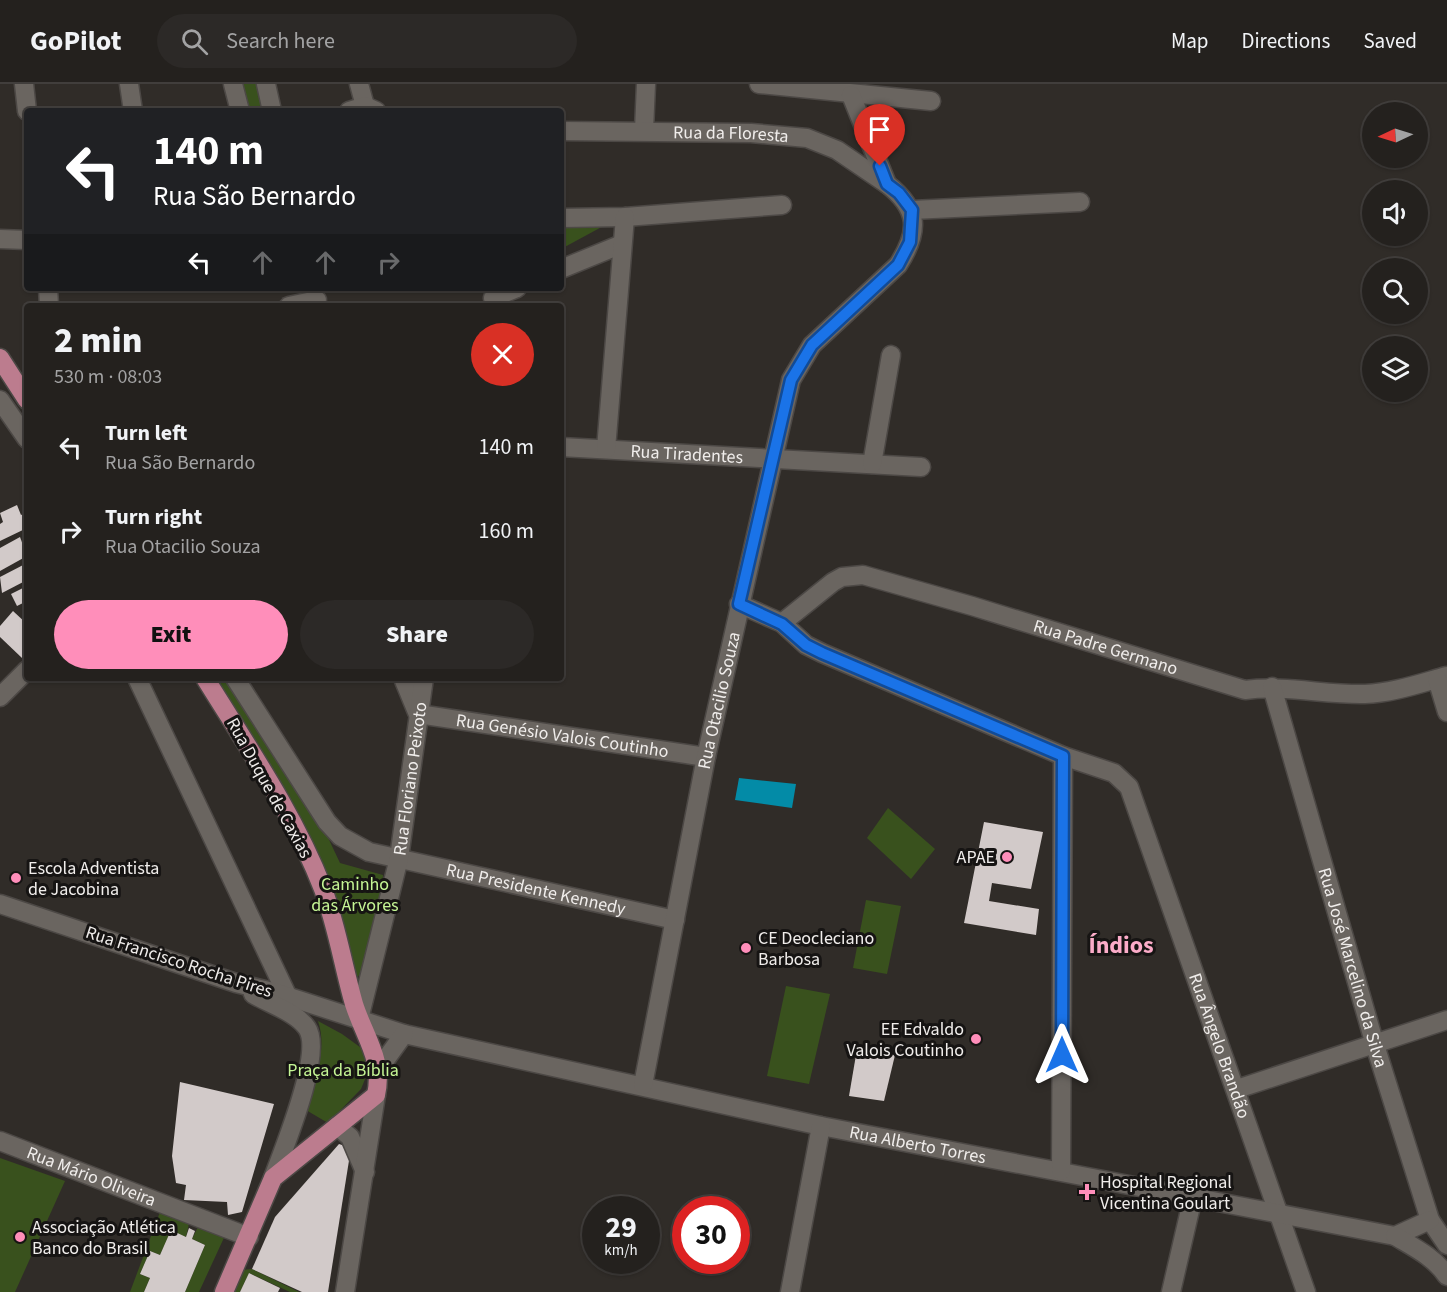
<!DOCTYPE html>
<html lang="en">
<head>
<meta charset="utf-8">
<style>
  :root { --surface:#24211e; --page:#2c2927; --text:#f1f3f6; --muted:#a3a3a4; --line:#413e3c; --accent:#ff8eba }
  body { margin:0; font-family:"Source Sans 3",sans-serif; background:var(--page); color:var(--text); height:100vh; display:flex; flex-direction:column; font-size:22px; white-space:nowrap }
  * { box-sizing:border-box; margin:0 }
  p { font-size:20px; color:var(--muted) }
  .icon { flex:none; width:33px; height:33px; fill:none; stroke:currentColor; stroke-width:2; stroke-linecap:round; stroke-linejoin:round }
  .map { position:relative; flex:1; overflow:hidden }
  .panel { position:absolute; left:24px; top:219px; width:540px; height:378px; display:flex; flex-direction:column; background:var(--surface); border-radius:6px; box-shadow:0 2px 4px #0004,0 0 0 2px var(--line) }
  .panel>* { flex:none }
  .hud { position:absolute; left:24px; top:24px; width:540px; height:183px; border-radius:6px; box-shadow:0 2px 4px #0004,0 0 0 2px var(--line); background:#202124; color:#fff; overflow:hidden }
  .needle { width:39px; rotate:266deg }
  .fabs { position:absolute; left:1362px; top:18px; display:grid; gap:12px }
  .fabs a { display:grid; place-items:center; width:66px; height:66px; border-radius:50%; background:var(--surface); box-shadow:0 2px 4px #0004,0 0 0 2px var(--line); font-size:30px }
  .speed { position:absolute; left:582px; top:1112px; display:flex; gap:12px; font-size:30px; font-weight:700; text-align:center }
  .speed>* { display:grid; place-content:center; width:78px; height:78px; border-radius:50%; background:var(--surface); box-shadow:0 2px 4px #0004,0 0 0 2px var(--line); line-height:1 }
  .speed small { font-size:15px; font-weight:400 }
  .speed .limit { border:9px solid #d22; background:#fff; color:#111 }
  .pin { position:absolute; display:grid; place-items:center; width:51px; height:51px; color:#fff; margin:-62px -26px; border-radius:50% 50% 50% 0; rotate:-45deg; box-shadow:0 0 6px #0007 }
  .pin .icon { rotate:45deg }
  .me { position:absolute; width:66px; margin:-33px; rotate:0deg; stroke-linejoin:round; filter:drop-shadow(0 0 4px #0008) }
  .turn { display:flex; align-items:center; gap:21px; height:126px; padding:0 30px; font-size:27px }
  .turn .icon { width:78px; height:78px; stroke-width:2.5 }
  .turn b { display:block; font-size:42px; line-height:51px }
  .lanes { display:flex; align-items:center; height:57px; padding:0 30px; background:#0003; justify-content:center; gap:30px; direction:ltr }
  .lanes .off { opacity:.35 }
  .round { display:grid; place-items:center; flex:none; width:63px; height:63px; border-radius:32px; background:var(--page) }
  .overview { display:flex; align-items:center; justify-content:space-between; height:102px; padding:0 30px }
  h1 { font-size:36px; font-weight:800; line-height:45px }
  .cta { display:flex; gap:12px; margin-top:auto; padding:12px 30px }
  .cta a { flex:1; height:69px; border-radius:36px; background:var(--accent); color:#111; font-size:24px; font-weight:800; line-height:69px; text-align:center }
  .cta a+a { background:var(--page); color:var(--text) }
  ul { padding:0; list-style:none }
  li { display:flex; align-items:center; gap:18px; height:84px; padding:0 30px }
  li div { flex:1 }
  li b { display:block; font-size:22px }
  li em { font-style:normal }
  header { display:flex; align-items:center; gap:36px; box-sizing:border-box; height:84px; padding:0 30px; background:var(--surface); border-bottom:2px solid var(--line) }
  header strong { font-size:28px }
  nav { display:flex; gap:33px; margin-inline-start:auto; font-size:21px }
  .search { width:420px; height:54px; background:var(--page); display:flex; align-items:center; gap:15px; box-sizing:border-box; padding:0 21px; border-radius:33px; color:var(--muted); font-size:22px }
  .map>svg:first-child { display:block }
</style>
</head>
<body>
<header>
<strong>GoPilot</strong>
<div class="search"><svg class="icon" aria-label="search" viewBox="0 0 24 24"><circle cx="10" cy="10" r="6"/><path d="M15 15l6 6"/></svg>Search here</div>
<nav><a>Map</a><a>Directions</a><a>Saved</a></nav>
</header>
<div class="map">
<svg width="1447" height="1208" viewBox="0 0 1447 1208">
  <rect width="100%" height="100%" fill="#302c28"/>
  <g fill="#39511d">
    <polygon points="242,0 260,0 266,27 249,27"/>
    <polygon points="609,139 561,165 561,141"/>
    <polygon points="208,594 226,594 315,726 340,779 383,791 382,807 366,885 352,898 325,796"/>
    <polygon points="888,724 935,765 911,795 867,754"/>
    <polygon points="866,816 901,822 887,890 853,884"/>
    <polygon points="786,902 830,910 809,1000 767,992"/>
    <path d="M318 937 342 950 364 966 368 988 361 1005 328 1039 306 1026C314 998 328 966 318 937Z"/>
    <polygon points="0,1074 65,1097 15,1208 0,1208"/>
    <polygon points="163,1120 191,1131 186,1153 171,1147 160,1171 150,1167 140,1190 150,1194 144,1208 130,1208"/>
    <polygon points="202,1135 228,1145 199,1208 185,1208 205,1161 192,1155"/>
    <polygon points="252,1185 299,1208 290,1208 249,1189 240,1208 231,1208 241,1186"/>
  </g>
  <polygon fill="#038ba7" points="739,694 796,700 792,724 735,716"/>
  <g fill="#d2cac9">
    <polygon points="17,421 21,431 27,428 27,444 0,457 0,440 3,438 0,429"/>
    <polygon points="20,453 27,472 0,487 0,464"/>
    <polygon points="27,479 27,496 2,509 0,493"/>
    <polygon points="27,502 27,517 17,522 11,510"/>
    <polygon points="13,527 27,540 27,569 22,574 0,553 0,542"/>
    <polygon points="984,738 1043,748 1031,805 992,799 989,817 1039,825 1036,851 964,839"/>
    <polygon points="857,965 895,971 884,1017 849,1012"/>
    <polygon points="180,998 274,1020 242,1128 228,1131 227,1118 184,1116 186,1101 176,1099 172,1072"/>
    <polygon points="339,1060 351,1064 328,1208 302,1208 252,1185 275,1133"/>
    <polygon points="189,1144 195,1147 192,1155 205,1161 185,1208 144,1208 150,1194 140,1190 150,1167 160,1171 171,1146 186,1153"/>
    <polygon points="249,1189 280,1204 278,1208 240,1208"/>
  </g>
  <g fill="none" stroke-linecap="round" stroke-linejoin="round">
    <g stroke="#4c4845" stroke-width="21">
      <g id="minor">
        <polyline points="24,0 27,27"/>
        <polyline points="129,0 133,27"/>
        <polyline points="233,0 240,27"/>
        <polyline points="266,0 272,27"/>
        <polyline points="359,0 365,22"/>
        <polyline points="759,0 931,17"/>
        <polyline points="349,27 365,22 376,27"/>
        <polyline points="644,46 646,0"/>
        <path id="s1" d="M561 47 751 49 807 54 837 66 887 100"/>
        <polyline points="912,126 1080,118"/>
        <polyline points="561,134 625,133 782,121"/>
        <polyline points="0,155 27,156"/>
        <polyline points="561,185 622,160"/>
        <polyline points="48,204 49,222"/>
        <polyline points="493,214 517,204"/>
        <polyline points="289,222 317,216"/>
        <polyline points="0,316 27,355"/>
        <path id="s2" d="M561 363 921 383"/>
        <polyline points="606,365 625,133"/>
        <polyline points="872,380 891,271"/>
        <path id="s3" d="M739 520 782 539 806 561 822 569 1063 672 1114 689 1129 703 1306 1208"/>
        <path id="s4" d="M782 539 833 498 842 493 863 491 972 522 1245 606C1286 601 1325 611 1365 610 1393 609 1421 599 1447 592"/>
        <polyline points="137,594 288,913"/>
        <path id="s5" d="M235 594 327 738 340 752 369 768 675 836"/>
        <polyline points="403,594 417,628"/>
        <polyline points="1437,595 1447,628"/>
        <path id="s6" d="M1272 603 1375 961 1430 1136 1447 1161"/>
        <polyline points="0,613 27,586"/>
        <path id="s7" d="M418 630 706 673"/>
        <path id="s8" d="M0 820 236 899 277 909 404 950 821 1042 1395 1152 1430 1136"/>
        <path d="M253 910C269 920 296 928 307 944 324 969 283 1066 273 1094"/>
        <path id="s9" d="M359 935 399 774 424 594"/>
        <polyline points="378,986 404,950"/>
        <path id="s10" d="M643 1001 706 673 791 296 812 261 898 181C920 147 919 125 887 100L851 11"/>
        <polyline points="1237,1005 1447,936"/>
        <polyline points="337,1042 350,1053 365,1088"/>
        <path id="s11" d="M0 1057 249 1153"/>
        <polyline points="1061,1087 1063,672"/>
        <path d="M1395 1152C1415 1164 1434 1173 1447 1192"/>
        <polyline points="345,1208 376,1011"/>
        <polyline points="790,1208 821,1042"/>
        <polyline points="1171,1208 1193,1113"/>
      </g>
    </g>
    <g stroke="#4c4845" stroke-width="21">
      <g id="major">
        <polyline points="0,274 27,316"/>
        <path d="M205 594C247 662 294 730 323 805 337 842 343 882 354 920 364 952 384 976 376 1011L273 1094 224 1208"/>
      </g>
    </g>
    <use href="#minor" stroke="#6a6560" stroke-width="18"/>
    <use href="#major" stroke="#bc7c8e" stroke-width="18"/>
  </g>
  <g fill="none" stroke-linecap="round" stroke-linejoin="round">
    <g stroke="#114b97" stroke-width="15">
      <polyline id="route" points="880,82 887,100 899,109 912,126 910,158 898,181 812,261 791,296 739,520 782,540 806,561 822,569 1063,672 1062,971"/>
    </g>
    <use href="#route" stroke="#1a73e8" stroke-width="10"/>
  </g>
  <g fill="#ff8eba" stroke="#161413" stroke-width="2">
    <circle cx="1007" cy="773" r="6"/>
    <circle cx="16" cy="794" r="6"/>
    <circle cx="746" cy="864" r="6"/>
    <circle cx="976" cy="955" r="6"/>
    <path d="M1084 1099h6v6h6v6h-6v6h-6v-6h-6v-6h6z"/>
    <circle cx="20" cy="1153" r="6"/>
  </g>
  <g text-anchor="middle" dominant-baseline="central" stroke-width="6" stroke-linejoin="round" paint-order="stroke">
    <g font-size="18" fill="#f0edeb" stroke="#161413">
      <text stroke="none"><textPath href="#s1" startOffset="170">Rua da Floresta</textPath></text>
      <text stroke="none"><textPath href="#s2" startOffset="126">Rua Tiradentes</textPath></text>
      <text stroke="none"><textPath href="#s4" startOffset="350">Rua Padre Germano</textPath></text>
      <text stroke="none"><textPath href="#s10" startOffset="392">Rua Otacilio Souza</textPath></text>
      <text stroke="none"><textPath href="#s7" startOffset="146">Rua Genésio Valois Coutinho</textPath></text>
      <text stroke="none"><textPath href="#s9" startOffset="246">Rua Floriano Peixoto</textPath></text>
      <text transform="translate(269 704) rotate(61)">Rua Duque de Caxias</text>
      <text stroke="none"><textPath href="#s5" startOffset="394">Rua Presidente Kennedy</textPath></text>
      <text transform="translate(179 878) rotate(18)">Rua Francisco Rocha Pires</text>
      <text stroke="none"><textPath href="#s6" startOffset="292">Rua José Marcelino da Silva</textPath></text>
      <text stroke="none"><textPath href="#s3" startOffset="708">Rua Ângelo Brandão</textPath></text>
      <text stroke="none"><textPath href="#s8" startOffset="950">Rua Alberto Torres</textPath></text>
      <text stroke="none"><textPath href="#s11" startOffset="98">Rua Mário Oliveira</textPath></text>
    </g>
    <g font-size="18" fill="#f0edeb" stroke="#161413" text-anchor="start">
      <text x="995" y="773" text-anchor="end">APAE</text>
      <text x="28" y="784">Escola Adventista<tspan x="28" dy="21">de Jacobina</tspan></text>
      <text x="758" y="854">CE Deocleciano<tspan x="758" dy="21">Barbosa</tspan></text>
      <text x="964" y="945" text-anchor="end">EE Edvaldo<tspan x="964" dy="21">Valois Coutinho</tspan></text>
      <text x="1100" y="1098">Hospital Regional<tspan x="1100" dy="21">Vicentina Goulart</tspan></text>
      <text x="32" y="1143">Associação Atlética<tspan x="32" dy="21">Banco do Brasil</tspan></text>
    </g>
    <g font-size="18" fill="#c5f695" stroke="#161413">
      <text x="355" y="800">Caminho<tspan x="355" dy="21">das Árvores</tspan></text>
      <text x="343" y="986">Praça da Bíblia</text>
    </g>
    <g font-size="24" font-weight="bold" fill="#fcacc9" stroke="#161413">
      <text x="1121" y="861">Índios</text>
    </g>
  </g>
</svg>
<div class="fabs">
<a><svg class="needle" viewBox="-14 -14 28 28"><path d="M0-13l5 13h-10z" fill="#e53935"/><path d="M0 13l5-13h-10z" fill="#a3a3a4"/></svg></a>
<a><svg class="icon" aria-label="sound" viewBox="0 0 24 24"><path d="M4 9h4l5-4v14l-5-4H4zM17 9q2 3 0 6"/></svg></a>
<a><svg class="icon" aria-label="search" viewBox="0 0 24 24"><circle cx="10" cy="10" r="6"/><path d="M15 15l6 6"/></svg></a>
<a><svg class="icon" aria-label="layers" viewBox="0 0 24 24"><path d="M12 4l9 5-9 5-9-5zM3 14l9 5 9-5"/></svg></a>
</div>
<div class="speed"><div>29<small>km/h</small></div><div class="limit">30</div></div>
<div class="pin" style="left:880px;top:82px;background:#d93025"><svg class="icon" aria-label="arrive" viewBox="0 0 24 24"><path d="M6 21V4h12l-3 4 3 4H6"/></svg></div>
<svg class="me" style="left:1062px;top:971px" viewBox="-20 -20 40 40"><path d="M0-17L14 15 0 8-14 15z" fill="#1a73e8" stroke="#fff" stroke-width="4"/></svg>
<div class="hud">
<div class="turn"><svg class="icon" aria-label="left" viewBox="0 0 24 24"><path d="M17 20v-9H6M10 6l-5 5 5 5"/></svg><div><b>140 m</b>Rua São Bernardo</div></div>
<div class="lanes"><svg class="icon" aria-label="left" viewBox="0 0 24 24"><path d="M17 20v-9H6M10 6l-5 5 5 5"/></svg><svg class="icon off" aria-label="ahead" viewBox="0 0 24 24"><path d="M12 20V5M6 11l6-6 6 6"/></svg><svg class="icon off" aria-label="ahead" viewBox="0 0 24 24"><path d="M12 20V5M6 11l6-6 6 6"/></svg><svg class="icon off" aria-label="right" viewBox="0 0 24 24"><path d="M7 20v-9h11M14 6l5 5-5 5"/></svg></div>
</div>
<section class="panel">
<div class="overview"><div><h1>2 min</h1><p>530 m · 08:03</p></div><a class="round" style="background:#d93025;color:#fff"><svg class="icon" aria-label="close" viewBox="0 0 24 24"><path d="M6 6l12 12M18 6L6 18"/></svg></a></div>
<ul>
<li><svg class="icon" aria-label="left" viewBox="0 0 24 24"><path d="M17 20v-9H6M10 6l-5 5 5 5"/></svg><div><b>Turn left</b><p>Rua São Bernardo</p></div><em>140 m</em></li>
<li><svg class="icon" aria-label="right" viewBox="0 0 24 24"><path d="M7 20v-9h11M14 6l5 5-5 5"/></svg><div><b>Turn right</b><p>Rua Otacilio Souza</p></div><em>160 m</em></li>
</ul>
<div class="cta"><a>Exit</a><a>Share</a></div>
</section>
</div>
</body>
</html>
